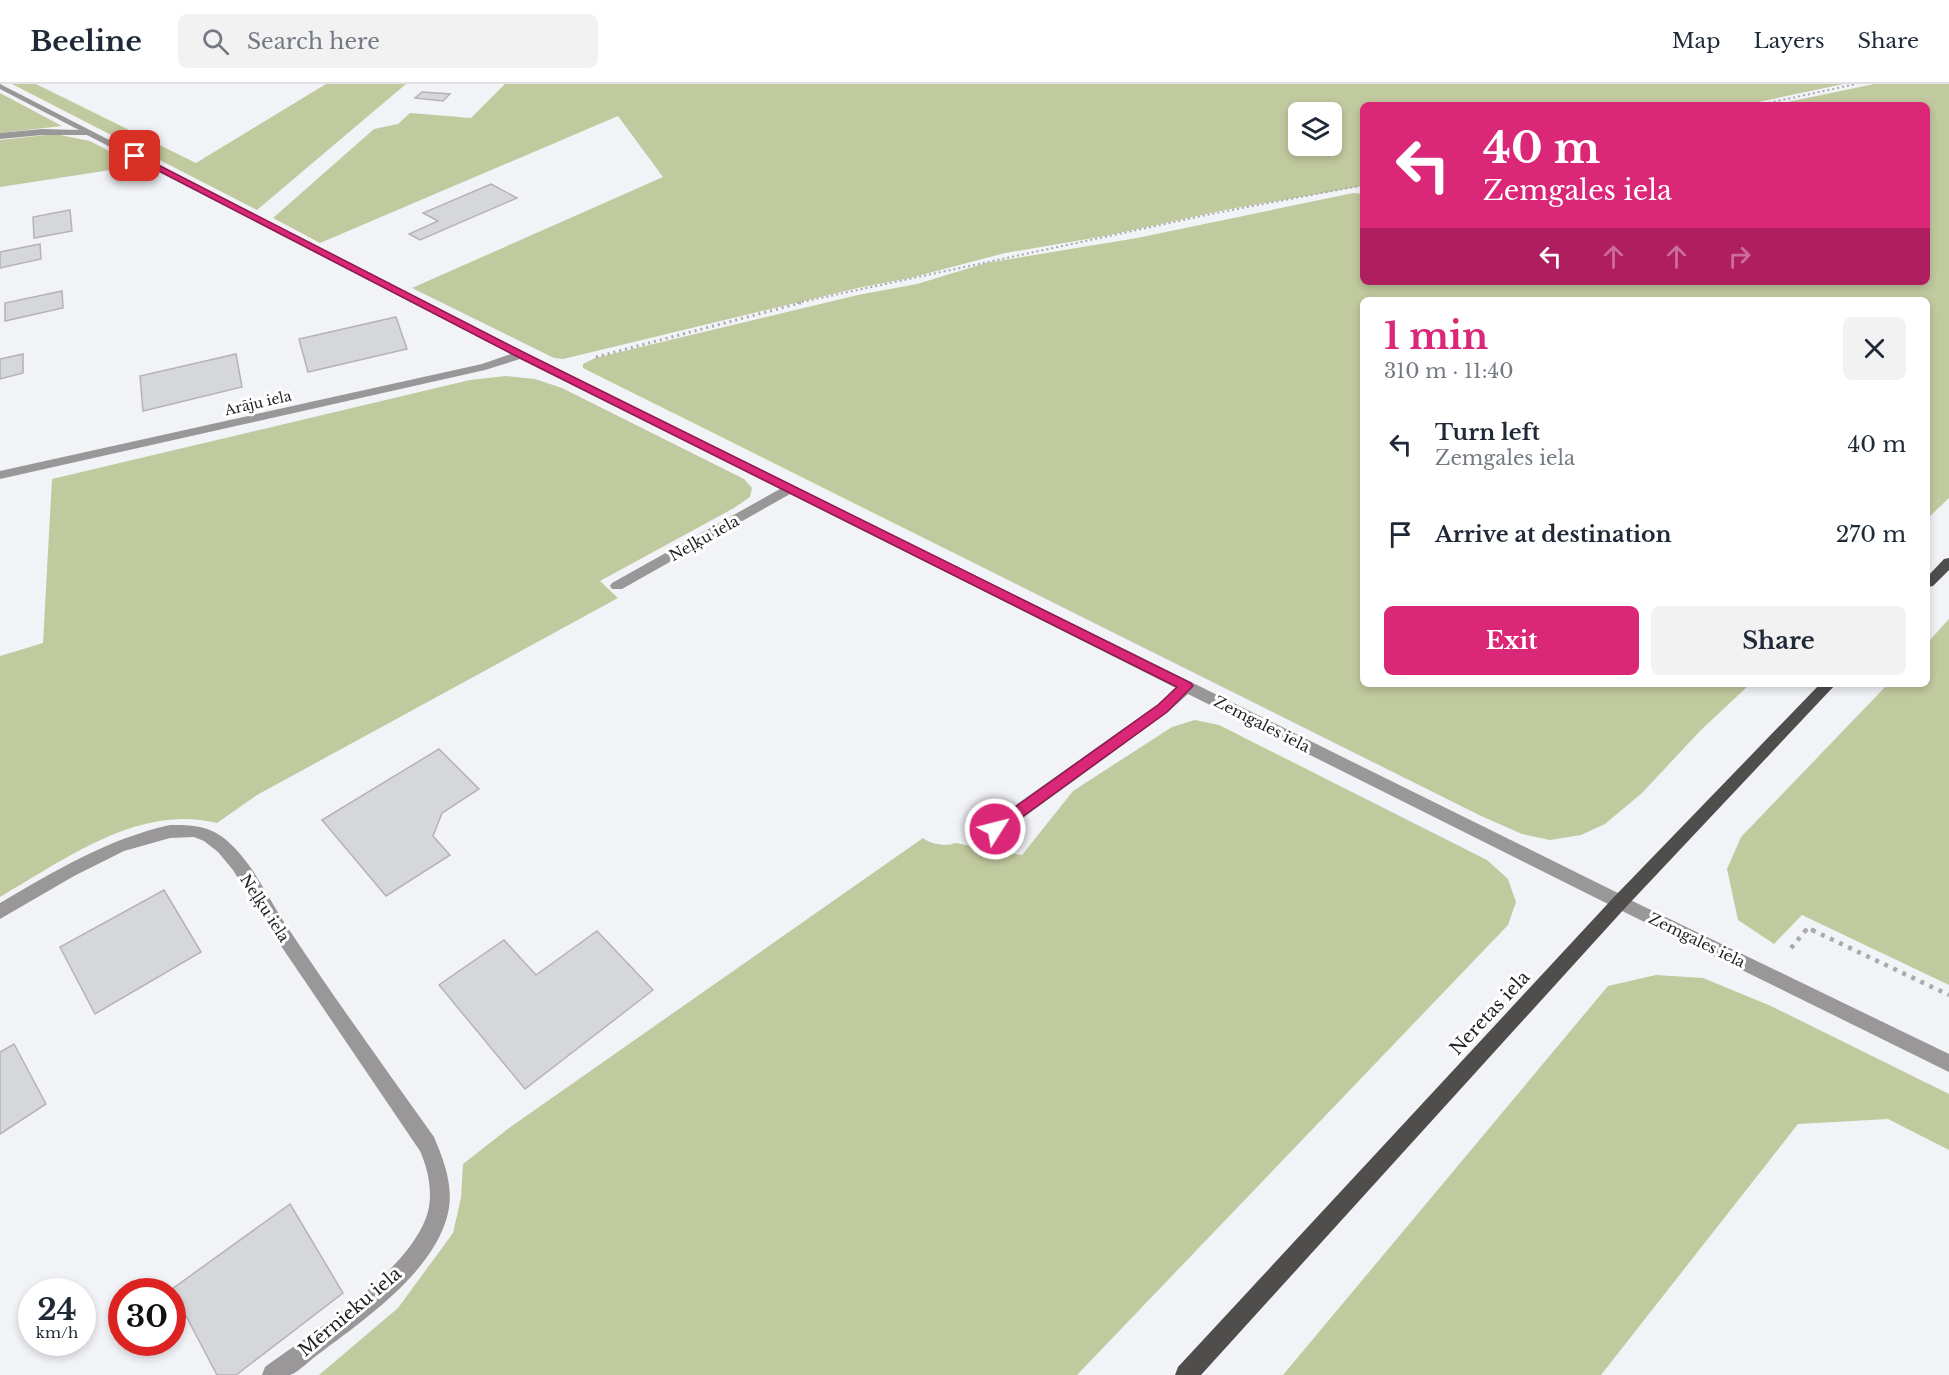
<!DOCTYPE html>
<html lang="en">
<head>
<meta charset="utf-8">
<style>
  :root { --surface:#fff; --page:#f2f2f3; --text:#1f2937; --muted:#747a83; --line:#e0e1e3; --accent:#db2777 }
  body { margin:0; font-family:"Libre Baskerville",serif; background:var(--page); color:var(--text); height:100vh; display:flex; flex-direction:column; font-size:22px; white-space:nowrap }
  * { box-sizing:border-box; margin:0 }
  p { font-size:20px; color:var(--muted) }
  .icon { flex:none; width:33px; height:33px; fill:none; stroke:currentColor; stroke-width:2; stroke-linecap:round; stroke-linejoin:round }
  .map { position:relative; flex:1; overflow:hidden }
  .drawer { position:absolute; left:1360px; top:213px; width:570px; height:390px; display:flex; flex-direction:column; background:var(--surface); border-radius:9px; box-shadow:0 3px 9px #0003 }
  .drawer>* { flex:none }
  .guide { position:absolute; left:1360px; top:18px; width:570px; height:183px; border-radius:9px; box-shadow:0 3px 9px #0003; background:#db2777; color:#fff; overflow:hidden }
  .tools { position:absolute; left:1288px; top:18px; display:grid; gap:12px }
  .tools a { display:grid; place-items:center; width:54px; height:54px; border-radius:9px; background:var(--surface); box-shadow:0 3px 9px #0003; font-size:30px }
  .speed { position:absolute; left:18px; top:1194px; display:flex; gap:12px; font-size:30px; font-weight:700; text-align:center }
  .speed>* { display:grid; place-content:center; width:78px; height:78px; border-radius:50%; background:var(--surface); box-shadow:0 3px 9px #0003; line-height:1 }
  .speed small { font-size:15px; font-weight:400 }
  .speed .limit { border:9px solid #d22; background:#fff; color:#111 }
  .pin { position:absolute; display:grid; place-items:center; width:51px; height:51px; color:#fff; margin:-26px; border-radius:12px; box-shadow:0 3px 9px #0006 }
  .me { position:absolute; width:66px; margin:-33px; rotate:54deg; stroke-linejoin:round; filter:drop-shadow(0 0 4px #0008) }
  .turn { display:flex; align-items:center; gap:21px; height:126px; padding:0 24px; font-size:27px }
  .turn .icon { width:78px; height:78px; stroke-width:2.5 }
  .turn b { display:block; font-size:42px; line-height:51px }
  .lanes { display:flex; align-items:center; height:57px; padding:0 24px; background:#0003; justify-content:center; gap:30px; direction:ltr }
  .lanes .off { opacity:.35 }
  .round { display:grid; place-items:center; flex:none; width:63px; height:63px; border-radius:9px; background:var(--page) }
  .summary { display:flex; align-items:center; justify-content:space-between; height:102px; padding:0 24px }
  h1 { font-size:36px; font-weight:800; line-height:45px; color:var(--accent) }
  .button { display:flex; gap:12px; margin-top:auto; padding:12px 24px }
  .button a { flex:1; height:69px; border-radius:9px; background:var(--accent); color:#fff; font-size:24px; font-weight:800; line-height:69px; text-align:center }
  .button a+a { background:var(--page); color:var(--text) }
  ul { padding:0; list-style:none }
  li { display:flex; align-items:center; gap:18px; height:90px; padding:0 24px }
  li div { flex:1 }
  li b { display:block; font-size:22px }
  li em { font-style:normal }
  header { display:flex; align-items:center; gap:36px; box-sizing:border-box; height:84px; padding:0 30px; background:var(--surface); border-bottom:2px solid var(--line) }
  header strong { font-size:28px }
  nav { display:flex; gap:33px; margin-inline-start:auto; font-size:21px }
  .search { width:420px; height:54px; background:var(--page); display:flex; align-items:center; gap:15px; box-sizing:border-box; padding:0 21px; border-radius:9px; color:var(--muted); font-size:22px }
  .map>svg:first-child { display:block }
</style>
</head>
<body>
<header>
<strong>Beeline</strong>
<div class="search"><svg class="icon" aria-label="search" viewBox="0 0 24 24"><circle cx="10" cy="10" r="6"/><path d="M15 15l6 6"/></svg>Search here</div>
<nav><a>Map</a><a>Layers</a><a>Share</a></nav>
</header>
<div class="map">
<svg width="1949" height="1291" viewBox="0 0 1949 1291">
  <rect width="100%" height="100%" fill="#f2f3f7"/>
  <g fill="#c1c99f" fill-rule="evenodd">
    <polygon points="12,0 36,0 196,79 326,0 406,0 257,126"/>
    <path d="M505 0H1844L1744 21H1364L1363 102 1225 126 1105 152 1005 169 910 194 858 204 563 275 554 274 412 204 663 93 618 32 320 159 273 134 374 45 398 40 410 29 471 34ZM1299 28H1332V62H1299Z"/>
    <polygon points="1874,0 1949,0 1949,414 1928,434 1928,216 1364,216 1364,600 1750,600 1700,647 1642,709 1605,740 1581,751 1550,756 1522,750 1479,731 583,284 583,280 595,274 858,211 917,200 986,179 1137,154 1353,109 1363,110 1364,198 1928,198 1928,21 1773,21"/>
    <polygon points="0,9 62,42 0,49"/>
    <polygon points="55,50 90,57 132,79 117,85 0,103 0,56"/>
    <path d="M506 292 535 295 562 304 744 395 752 404 750 413 734 424 600 497 618 514 257 711 217 739C138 720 66 775 0 813V572L43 559 52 395 470 296Z"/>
    <polygon points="1949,535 1949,901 1802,831 1774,860 1738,836 1727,785 1741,753 1888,600 1928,600 1928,558"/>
    <path d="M1195 636 1219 641 1487 776 1508 795 1516 818 1508 841 1077 1291H319L398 1224 453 1149 461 1114 463 1080 509 1044 923 754C930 760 946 763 955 759L1022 771 1073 707 1172 643Z"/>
    <polygon points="1656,891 1703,894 1771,922 1949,1010 1949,1066 1888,1035 1798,1040 1601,1291 1283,1291 1608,902"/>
  </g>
  <g fill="#d6d7db" stroke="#b4b4b8" stroke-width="1.5">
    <polygon points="422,8 450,10 443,17 415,14"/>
    <polygon points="491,100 517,114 420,156 409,150 438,137 423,129"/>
    <polygon points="70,126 72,147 34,154 33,133"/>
    <polygon points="40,160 41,175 0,184 0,168"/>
    <polygon points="62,207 63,224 5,237 5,219"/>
    <polygon points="396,233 407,265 308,288 299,255"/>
    <polygon points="23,270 23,289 0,295 0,275"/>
    <polygon points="236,270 242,303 143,327 140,292"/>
    <polygon points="439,665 479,705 442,729 433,752 450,771 386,812 322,736"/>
    <polygon points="164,806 201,868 95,930 60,863"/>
    <polygon points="597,847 653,906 525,1005 439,901 504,856 536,891"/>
    <polygon points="14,960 46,1020 0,1050 0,968"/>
    <polygon points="290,1120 343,1209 236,1291 217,1291 172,1205"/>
  </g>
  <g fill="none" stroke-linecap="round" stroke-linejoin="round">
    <g stroke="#a9aaad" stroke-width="2" stroke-dasharray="2 3" stroke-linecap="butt">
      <polyline points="1759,21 1856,0"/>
      <polyline points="797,219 1216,129 1364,101"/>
    </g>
    <polyline stroke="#a9aaad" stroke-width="3" stroke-dasharray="2 4" stroke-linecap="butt" points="596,273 804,218"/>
    <polyline stroke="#a9aaad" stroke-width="4" stroke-dasharray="3 4.5" stroke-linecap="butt" points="1805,847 1808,844 1815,847"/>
    <g stroke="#a9aaad" stroke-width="4.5" stroke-dasharray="4 6" stroke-linecap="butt">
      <polyline points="1812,846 1949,911"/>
      <polyline points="1791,864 1806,846"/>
    </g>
    <g fill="#999797" fill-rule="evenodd">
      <polygon points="0,0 525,269 1626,813 1628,818 1626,823 1620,825 1614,823 1188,610 1168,628 1001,750 995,751 989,750 987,745 989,740 1158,620 1176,604 790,410 622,505 612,505 610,502 612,499 780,405 520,275 485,286 0,395 0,387 482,280 511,270 87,51 42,51 0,55 0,49 42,45 79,46 0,5"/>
      <path d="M170 741C190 741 208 741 225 755 253 778 268 815 288 844 335 915 385 984 434 1053 444 1077 454 1102 448 1129 435 1187 364 1236 320 1269 311 1275 299 1288 290 1291 282 1291 270 1291 262 1291L265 1283C313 1248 405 1190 426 1134 434 1113 429 1087 420 1067L275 853 233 786 218 768 204 757 194 753 170 754 124 767 74 792 0 835V819C55 787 107 755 170 741Z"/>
    </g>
    <polygon fill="#999797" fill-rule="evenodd" points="1620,811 1949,970 1949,988 1614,823 1612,818 1614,813"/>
    <g fill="#504d4d" fill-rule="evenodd">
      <polygon points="1949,474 1949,486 1933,502 1928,503 1928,492 1944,475"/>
      <polygon points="1820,600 1836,600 1626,823 1201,1291 1175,1291 1178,1283 1614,813"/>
    </g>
  </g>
  <polygon fill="#db2777" stroke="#8e194d" stroke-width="1.5" points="135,69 525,269 1191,599 1193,602 1167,628 1000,749 990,749 988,745 990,741 1158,621 1177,603 518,273 132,73"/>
  <g text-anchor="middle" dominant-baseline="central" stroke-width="6" stroke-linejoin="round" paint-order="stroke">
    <g font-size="14" fill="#1f2021" stroke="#fff">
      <text transform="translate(258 319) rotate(-13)">Arāju iela</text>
    </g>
    <g font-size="15" fill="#1f2021" stroke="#fff">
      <text transform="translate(704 454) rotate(-29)">Neļķu iela</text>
      <text transform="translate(1262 640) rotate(27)">Zemgales iela</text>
      <text transform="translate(265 824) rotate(57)">Neļķu iela</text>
      <text transform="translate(1697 856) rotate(26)">Zemgales iela</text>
    </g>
    <g font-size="18" fill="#1f2021" stroke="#fff">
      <text transform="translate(1490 929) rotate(-47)">Neretas iela</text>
      <text transform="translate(350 1228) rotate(-40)">Mērnieku iela</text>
    </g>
  </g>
</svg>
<div class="tools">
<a><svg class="icon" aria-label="layers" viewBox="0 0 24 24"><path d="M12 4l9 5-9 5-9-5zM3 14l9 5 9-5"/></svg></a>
</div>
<div class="speed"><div>24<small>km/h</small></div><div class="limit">30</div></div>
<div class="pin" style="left:135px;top:72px;background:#d93025"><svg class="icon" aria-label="arrive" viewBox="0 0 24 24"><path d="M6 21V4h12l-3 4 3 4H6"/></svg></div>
<svg class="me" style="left:995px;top:745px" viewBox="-20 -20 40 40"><circle r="17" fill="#db2777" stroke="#fff" stroke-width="3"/><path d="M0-11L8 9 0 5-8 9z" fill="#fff"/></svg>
<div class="guide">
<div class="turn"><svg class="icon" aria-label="left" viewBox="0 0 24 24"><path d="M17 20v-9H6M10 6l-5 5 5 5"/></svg><div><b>40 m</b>Zemgales iela</div></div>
<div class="lanes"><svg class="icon" aria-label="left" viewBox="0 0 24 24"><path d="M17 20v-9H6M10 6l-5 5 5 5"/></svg><svg class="icon off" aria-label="ahead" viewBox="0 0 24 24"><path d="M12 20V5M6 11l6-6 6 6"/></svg><svg class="icon off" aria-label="ahead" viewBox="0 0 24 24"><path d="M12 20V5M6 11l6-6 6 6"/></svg><svg class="icon off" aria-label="right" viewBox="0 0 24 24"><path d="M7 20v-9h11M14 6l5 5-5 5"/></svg></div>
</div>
<section class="drawer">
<div class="summary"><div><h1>1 min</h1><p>310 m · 11:40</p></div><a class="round"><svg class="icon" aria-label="close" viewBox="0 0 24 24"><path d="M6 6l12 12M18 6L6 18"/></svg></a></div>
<ul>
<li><svg class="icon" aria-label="left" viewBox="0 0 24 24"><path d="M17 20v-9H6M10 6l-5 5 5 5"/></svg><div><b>Turn left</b><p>Zemgales iela</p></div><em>40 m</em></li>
<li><svg class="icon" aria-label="arrive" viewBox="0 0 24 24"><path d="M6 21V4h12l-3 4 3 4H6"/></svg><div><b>Arrive at destination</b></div><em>270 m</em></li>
</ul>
<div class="button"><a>Exit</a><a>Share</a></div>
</section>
</div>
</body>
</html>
